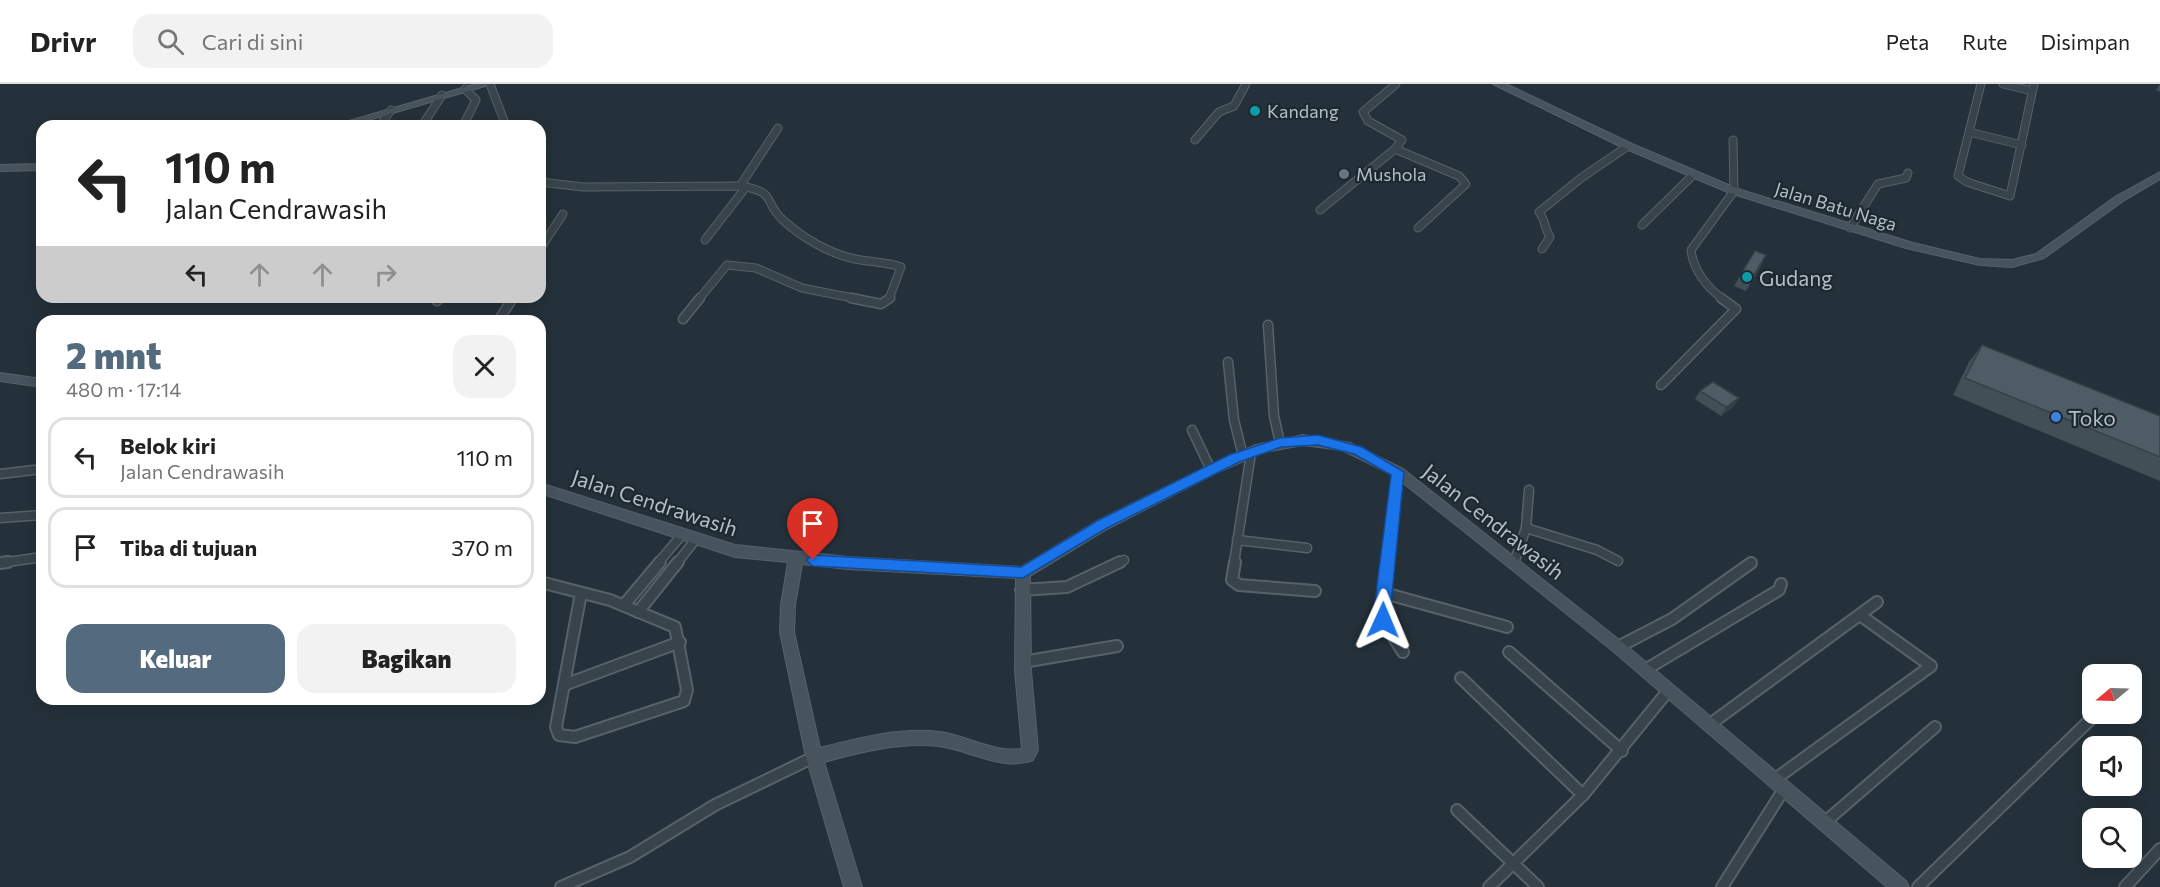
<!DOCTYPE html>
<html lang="id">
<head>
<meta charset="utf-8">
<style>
  :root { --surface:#fff; --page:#f2f2f2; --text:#222; --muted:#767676; --line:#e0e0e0; --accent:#546a7e }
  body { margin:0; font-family:Commissioner,sans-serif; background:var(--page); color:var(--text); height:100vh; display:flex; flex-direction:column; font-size:22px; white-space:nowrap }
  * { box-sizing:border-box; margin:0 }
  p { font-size:20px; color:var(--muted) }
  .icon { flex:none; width:33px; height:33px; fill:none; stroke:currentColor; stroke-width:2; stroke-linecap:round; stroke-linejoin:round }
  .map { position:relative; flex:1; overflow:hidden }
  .panel { position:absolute; left:36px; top:231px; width:510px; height:390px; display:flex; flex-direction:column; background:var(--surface); border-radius:18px; box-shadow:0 3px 15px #0003 }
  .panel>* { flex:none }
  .top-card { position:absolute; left:36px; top:36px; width:510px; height:183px; border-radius:18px; box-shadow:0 3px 15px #0003; background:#fff; color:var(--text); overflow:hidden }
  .needle { width:39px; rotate:251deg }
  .fabs { position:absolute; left:2082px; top:580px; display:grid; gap:12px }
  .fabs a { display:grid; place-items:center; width:60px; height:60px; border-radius:12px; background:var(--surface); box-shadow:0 3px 15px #0003; font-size:30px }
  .pin { position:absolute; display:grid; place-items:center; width:51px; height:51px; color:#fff; margin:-62px -26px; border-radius:50% 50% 50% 0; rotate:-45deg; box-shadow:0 0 6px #0007 }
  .pin .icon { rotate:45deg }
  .me { position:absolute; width:66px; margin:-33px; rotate:1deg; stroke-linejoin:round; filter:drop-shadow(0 0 4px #0008) }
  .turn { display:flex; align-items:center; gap:21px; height:126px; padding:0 30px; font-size:27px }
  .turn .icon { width:78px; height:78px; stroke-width:2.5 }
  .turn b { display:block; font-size:42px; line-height:51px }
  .lanes { display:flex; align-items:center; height:57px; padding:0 30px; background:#0003; justify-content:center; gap:30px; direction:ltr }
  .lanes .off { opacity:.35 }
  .round { display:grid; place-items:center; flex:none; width:63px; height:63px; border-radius:18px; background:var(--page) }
  .headline { display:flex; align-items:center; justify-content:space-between; height:102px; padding:0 30px }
  h1 { font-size:36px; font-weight:800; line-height:45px; color:var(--accent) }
  .action { display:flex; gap:12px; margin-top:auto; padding:12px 30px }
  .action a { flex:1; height:69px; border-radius:18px; background:var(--accent); color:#fff; font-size:24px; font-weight:800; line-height:69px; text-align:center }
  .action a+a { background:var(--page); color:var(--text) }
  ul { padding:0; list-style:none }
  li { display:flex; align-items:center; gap:18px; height:81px; margin:0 12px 9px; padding:0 18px; border:3px solid var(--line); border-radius:18px }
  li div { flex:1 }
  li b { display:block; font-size:22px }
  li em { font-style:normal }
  header { display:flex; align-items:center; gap:36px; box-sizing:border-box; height:84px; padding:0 30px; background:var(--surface); border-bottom:2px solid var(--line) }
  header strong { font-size:28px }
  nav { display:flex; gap:33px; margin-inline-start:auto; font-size:21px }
  .search { width:420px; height:54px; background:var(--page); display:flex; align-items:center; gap:15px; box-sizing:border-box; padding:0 21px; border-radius:18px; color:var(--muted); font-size:22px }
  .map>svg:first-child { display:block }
</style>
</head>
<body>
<header>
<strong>Drivr</strong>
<div class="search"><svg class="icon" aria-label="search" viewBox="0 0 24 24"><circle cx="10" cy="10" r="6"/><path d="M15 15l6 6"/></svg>Cari di sini</div>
<nav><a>Peta</a><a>Rute</a><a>Disimpan</a></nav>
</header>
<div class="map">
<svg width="2160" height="803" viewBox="0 0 2160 803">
  <rect width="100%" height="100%" fill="#25313a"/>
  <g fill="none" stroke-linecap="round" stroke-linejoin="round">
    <g stroke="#576169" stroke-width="9">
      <g id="street-far2">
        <polyline points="490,0 506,42"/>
        <polyline points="1981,0 1958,92 1967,98 2010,112 2034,0"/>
        <polyline points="2003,0 2032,7"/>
        <polyline points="380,42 391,26"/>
        <polyline points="422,42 442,11"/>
        <polyline points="463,42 476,16 465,5"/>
        <polyline points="1969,48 2022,61"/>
        <polyline points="1195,56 1219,28 1234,22 1246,0"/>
        <polyline points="1395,65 1459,92 1466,100 1418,144"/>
        <path d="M540 98 583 103 740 102C779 108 762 118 784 137 803 154 830 170 855 175 870 178 886 178 901 183L889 215"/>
        <polyline points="740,102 778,44"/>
        <polyline points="1320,126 1395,65 1402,56 1368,37 1363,28 1396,0"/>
        <polyline points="1642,141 1693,91"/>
        <polyline points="1850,144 1878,100 1906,94 1908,89"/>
        <polyline points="705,156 746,103"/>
        <polyline points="540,165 563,130"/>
        <path d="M1542 165 1550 153C1544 144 1546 137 1539 128L1581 94 1628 62"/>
        <polyline points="439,215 441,213"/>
        <polyline points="512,215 514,213"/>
        <polyline points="699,215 727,181 756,184 802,204 858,215"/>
        <path d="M1723 215C1707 204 1693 185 1691 166L1734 107 1733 56"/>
      </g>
    </g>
    <g stroke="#576169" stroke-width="11">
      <g id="street-far1">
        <polyline points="851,214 881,220 890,214"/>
        <polyline points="437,217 440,214"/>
        <polyline points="683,235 700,214"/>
        <polyline points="498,237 513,214"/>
        <polyline points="1268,241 1274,332 1280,359"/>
        <polyline points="1228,278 1234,336 1243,372"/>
        <polyline points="1661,301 1736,225 1721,214"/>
        <polyline points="1192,346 1211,386"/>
        <polyline points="0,390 42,385"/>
        <polyline points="0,434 42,431"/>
        <polyline points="1526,444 1597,466 1618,477"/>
        <polyline points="1237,456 1307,464"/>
        <polyline points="0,479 42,473"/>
        <polyline points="658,479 681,452"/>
        <polyline points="677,479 696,455"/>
        <polyline points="1117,479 1124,476"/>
        <polyline points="1234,479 1251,369"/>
        <polyline points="1387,479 1398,388"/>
        <polyline points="1514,479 1526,444 1529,406"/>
      </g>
    </g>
    <g stroke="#576169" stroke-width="14">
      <g id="street">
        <polyline points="1235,478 1232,496 1239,501 1315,507"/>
        <path d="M1388 478C1382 524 1376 528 1403 568"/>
        <polyline points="0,479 8,478"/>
        <polyline points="540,498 610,516 675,543 687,606 684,617 575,653 559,651 556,643 581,509"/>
        <polyline points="1021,506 1067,503 1120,478"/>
        <polyline points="1384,509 1507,543"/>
        <polyline points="624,521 660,478"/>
        <polyline points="638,528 678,478"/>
        <polyline points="1618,563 1672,535 1751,479"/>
        <polyline points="1509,568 1622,667"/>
        <polyline points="1023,578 1117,562"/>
        <polyline points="1645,586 1779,506 1781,500"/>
        <polyline points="1461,594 1583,711"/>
        <polyline points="564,601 680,558"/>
        <polyline points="1709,641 1877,518"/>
        <polyline points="1774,696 1931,582 1860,531"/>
        <polyline points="1457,726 1538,803"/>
        <polyline points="1824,739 1935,643"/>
        <polyline points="561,803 630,773 715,721 814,673"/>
        <polyline points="1489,803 1583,711 1668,607"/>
        <polyline points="1722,803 1784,705"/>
        <polyline points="1918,803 2096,630"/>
        <polyline points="2125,803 2160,765"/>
      </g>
    </g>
    <g stroke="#576169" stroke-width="2">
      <g id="secondary">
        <polygon points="476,0 492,0 348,42 332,42"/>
        <polygon points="1493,0 1506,0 1632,60 1738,105 1913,159 1980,175 2012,176 2036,170 2115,113 2160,88 2160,95 2123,117 2044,174 2012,183 1980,181 1906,164 1730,109 1624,64"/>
        <polygon points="42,80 42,86 0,87 0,81"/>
        <polygon points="0,289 42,295 42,303 0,297"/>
        <path d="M1303 351 1350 359 1403 385 1623 559 1906 797 1909 803H1887L1613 567 1460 444 1393 391 1342 366 1303 361 1264 368 1216 389 1107 445 1030 492 1031 587 1038 666 1033 676C1001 688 969 665 938 662 900 658 860 668 824 678L862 803H844L806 673 780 548 781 521 788 478 735 473 540 409V399L735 461 848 473 1021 483 1097 437 1206 383 1256 361ZM802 480 848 485 1016 494 1015 587 1022 665C994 669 967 652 940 648 901 643 858 654 820 664L794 548 795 521Z"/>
      </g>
    </g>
    <use href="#street-far2" stroke="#39434b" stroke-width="7"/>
    <use href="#street-far1" stroke="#39434b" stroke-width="8"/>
    <use href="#street" stroke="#39434b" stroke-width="10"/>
    <use href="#secondary" fill="#47535d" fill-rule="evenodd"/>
  </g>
  <g fill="#434f57">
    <polygon points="2160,0 2160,8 2156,6"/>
    <polygon points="1760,184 1746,207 1734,202 1741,190"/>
    <polygon points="1982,261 2160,332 2160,397 1953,311 1969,278"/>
    <polygon points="1700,307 1734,322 1721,332 1695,315"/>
  </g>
  <g fill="#374047">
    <polygon points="1766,171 1760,184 1746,207 1752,194"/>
    <polygon points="1739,314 1734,322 1721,332 1726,323"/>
  </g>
  <g fill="#4e5c65" stroke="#374047" stroke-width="1.5">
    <polygon points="1755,167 1766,171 1752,194 1741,190"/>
    <polygon points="1982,261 2160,332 2160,373 1965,294"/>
    <polygon points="1713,298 1739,314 1726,323 1700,307"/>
  </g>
  <polygon fill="#1a73e8" stroke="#114b97" stroke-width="1.5" points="1318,351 1362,363 1404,388 1389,541 1378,541 1374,525 1391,391 1354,370 1318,361 1281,363 1239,378 1107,444 1023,494 813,482 806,476 813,471 1021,483 1097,437 1229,371 1280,354"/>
  <g fill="#0f9aa8" stroke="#1e2830" stroke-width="2">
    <circle cx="1255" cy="27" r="6"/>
    <circle cx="1747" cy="193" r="6"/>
  </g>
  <circle fill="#6b7280" stroke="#1e2830" stroke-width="2" cx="1344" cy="90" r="6"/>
  <circle fill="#3f7fe0" stroke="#1e2830" stroke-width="2" cx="2056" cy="333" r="6"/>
  <g text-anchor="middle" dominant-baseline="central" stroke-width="4.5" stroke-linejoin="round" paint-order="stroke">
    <g font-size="18" fill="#b4bec6" stroke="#1e2830" text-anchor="start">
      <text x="1267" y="27">Kandang</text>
      <text x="1356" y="90">Mushola</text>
    </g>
    <g font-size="18" fill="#b4bec6" stroke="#1e2830">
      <text transform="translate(1836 122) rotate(17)">Jalan Batu Naga</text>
    </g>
    <g font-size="21" fill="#b4bec6" stroke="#1e2830" text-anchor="start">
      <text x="1759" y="193">Gudang</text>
      <text x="2068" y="333">Toko</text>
    </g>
    <g font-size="21" fill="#b4bec6" stroke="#1e2830">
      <text transform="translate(655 418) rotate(18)">Jalan Cendrawasih</text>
      <text transform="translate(1494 437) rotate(38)">Jalan Cendrawasih</text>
    </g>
  </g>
</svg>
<div class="fabs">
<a><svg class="needle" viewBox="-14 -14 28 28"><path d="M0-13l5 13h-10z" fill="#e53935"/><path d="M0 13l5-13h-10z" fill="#767676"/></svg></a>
<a><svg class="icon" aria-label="sound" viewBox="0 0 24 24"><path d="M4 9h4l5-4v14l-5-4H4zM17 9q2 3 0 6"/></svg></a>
<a><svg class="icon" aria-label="search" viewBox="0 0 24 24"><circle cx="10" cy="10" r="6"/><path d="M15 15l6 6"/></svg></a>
</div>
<div class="pin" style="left:813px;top:476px;background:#d93025"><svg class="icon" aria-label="arrive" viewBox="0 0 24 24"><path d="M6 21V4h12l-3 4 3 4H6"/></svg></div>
<svg class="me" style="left:1383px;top:536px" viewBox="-20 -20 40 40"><path d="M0-17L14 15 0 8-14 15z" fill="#1a73e8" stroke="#fff" stroke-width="4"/></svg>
<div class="top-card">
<div class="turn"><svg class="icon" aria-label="left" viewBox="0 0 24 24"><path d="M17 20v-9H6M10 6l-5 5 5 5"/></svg><div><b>110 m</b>Jalan Cendrawasih</div></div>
<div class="lanes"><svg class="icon" aria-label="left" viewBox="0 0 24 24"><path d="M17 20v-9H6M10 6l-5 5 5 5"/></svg><svg class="icon off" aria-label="ahead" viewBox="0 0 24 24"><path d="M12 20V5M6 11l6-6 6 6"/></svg><svg class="icon off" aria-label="ahead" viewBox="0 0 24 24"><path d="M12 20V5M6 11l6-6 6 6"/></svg><svg class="icon off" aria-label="right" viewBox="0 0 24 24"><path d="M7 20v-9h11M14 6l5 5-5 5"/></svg></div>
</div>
<section class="panel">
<div class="headline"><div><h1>2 mnt</h1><p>480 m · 17:14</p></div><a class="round"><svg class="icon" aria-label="close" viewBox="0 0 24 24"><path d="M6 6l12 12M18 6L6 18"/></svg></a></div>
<ul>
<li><svg class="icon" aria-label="left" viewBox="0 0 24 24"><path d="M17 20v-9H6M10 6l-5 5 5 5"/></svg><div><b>Belok kiri</b><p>Jalan Cendrawasih</p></div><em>110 m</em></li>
<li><svg class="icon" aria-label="arrive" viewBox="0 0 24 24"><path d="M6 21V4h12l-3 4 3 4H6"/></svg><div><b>Tiba di tujuan</b></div><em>370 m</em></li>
</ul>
<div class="action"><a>Keluar</a><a>Bagikan</a></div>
</section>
</div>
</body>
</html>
